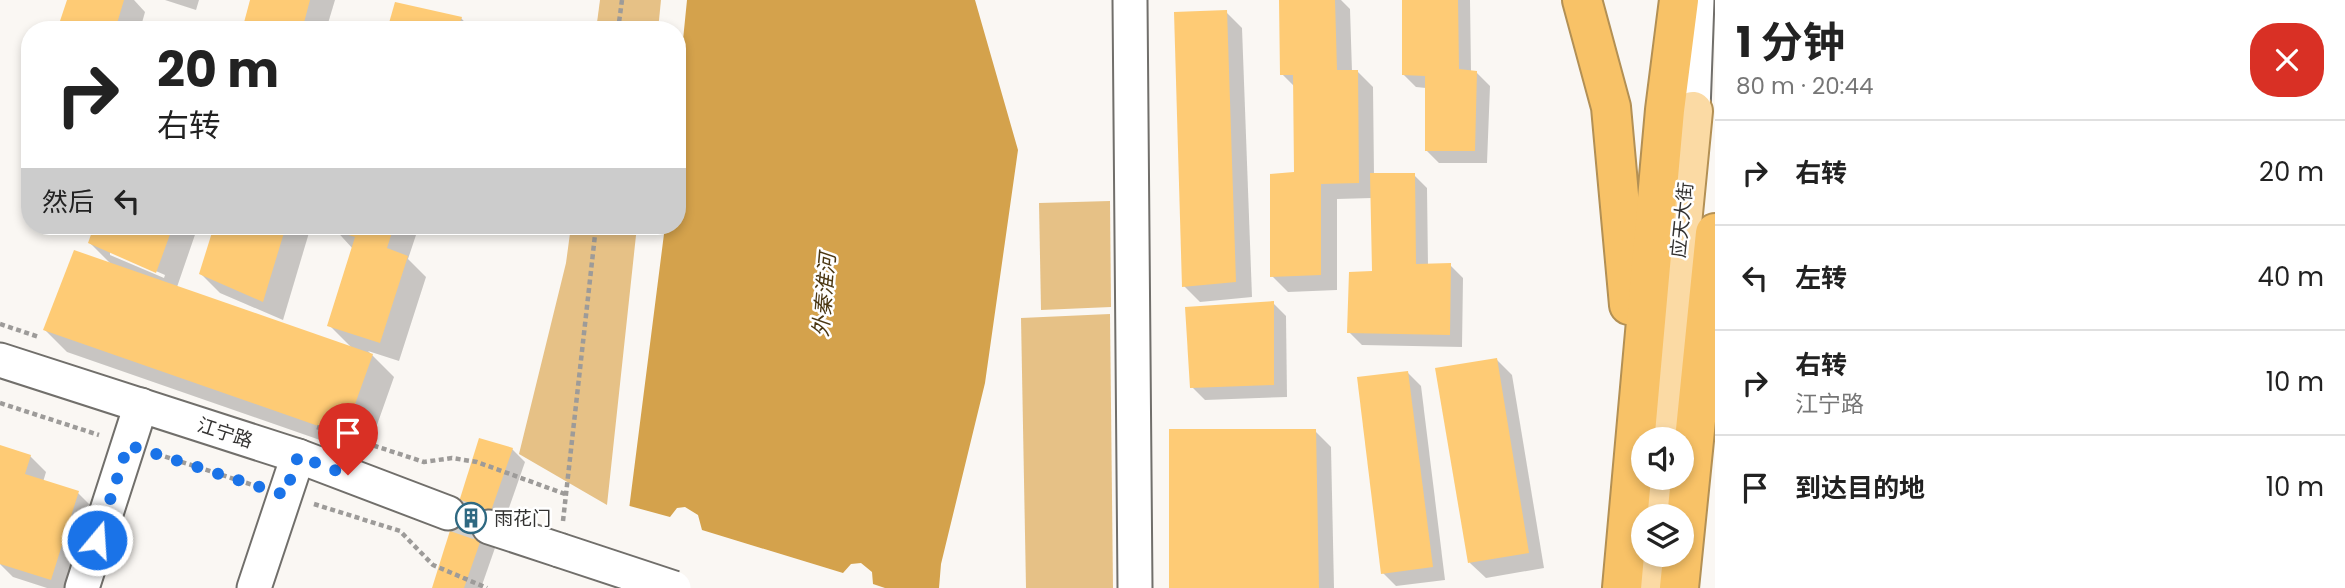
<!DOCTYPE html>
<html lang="zh">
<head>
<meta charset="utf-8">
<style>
  :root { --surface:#fff; --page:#f6f6f6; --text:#222; --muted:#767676; --line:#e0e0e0 }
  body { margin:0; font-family:Poppins,"Noto Sans SC",sans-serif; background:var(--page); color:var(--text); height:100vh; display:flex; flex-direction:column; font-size:26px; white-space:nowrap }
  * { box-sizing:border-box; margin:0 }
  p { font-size:23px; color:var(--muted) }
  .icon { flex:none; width:38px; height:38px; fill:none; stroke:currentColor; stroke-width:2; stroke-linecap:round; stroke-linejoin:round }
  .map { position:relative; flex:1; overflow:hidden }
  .drawer { display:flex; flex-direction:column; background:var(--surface); width:630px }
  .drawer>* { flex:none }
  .top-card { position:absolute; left:21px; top:21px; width:665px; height:214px; border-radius:28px; box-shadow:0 4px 10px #0003; background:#fff; color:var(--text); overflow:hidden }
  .buttons { position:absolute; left:1631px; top:427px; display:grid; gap:14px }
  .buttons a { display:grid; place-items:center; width:63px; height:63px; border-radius:50%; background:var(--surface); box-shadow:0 4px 10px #0003; font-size:35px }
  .pin { position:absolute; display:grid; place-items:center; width:60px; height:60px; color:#fff; margin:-72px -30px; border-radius:50% 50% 50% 0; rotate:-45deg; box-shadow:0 0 7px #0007 }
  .pin .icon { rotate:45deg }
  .me { position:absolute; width:77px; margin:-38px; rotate:18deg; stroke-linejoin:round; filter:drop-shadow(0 0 5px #0008) }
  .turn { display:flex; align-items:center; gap:24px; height:147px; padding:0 21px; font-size:32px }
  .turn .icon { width:91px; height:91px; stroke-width:2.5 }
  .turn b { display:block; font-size:49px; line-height:60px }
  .then { display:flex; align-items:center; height:66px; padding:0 21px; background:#0003; gap:14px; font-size:26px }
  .round { display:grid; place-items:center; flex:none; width:74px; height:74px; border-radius:28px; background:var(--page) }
  .summary { display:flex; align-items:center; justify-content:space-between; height:119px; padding:0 21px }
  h1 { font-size:42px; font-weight:700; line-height:52px }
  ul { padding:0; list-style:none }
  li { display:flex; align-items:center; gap:21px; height:105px; padding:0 21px; border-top:2px solid var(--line) }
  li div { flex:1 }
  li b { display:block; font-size:26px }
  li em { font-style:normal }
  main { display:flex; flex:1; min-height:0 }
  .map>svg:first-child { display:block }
</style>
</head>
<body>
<main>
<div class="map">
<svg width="1715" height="588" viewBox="0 0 1715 588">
  <rect width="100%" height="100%" fill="#faf7f3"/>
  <g fill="#e6c186">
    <polygon points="600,0 661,0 658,30 596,30"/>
    <polygon points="1110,201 1111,307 1041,310 1039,203"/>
    <polygon points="571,226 637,226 607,505 519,454 566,263"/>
    <polygon points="1110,314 1113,588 1026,588 1021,318"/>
  </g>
  <polygon fill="#d4a24c" points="687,0 975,0 1018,150 985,383 941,564 939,588 619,588 665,226 677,226 677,100"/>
  <polygon fill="#faf7f3" points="626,505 670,517 677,508 685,507 698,515 702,530 843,573 851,564 861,563 872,572 873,584 885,588 615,588"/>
  <g fill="#0003" fill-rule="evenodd">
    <polygon points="69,0 134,0 145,12 140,30 58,30"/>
    <polygon points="165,0 199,0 196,10"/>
    <polygon points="252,0 335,0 326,30 244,30"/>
    <polygon points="1281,0 1341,0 1350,9 1352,72 1357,71 1373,87 1374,175 1414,175 1427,188 1428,266 1450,265 1463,278 1462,347 1362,345 1349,332 1373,273 1372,198 1337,199 1337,290 1288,292 1272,276 1296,174 1295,87 1282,74"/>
    <polygon points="1403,0 1470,0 1471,72 1477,73 1490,86 1487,163 1439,163 1426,150 1426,88 1416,87 1403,74"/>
    <polygon points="1226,12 1242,28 1252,297 1200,302 1184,286"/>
    <polygon points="461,18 472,30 389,30"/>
    <path d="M96 226H198L177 287 352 348 329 325 353 249 332 226H419L408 259 426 277 399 361 368 351 394 377 366 456 67 352 45 330 111 264 90 243ZM110 251 165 275 164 278 110 255Z"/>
    <polygon points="216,226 311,226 283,320 220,293 201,274"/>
    <polygon points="1273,303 1286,316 1287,397 1205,400 1192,387"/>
    <polygon points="1496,359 1512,375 1544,568 1486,578 1470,563"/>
    <polygon points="1408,373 1421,386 1445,580 1396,586 1383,573"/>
    <polygon points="1315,431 1331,447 1334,588 1171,588"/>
    <polygon points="0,447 30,456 46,472 43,482 78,493 94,509 69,588 47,588 13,577 0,564"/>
    <polygon points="512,449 525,462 481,588 433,588"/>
  </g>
  <g fill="#fecb75">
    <polygon points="67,0 124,0 115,30 57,30"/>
    <polygon points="250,0 310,0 302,30 242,30"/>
    <polygon points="1279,0 1335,0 1337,70 1358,70 1359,183 1321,184 1321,275 1270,277 1270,174 1294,172 1293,75 1280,75"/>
    <polygon points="1402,0 1458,0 1459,69 1477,71 1475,151 1425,151 1425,76 1402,75"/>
    <polygon points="395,2 462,17 457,30 387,30"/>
    <polygon points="1227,10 1236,282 1182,287 1174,12"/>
    <polygon points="1370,173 1415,173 1416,264 1451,263 1450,335 1347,333 1349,272 1372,271"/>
    <polygon points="94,226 173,226 156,273 88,243"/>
    <polygon points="214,226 286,226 263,302 199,274"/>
    <polygon points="330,226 394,226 387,248 408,256 380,343 327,326 355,237 329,229"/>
    <polygon points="74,250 373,354 344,435 43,330"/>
    <polygon points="1274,301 1274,385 1190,388 1185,307"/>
    <polygon points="1497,358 1529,553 1468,563 1435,368"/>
    <polygon points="1408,371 1433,567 1381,574 1357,377"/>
    <polygon points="1169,429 1316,429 1319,588 1169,588"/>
    <polygon points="479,438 513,448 464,588 432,588"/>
    <polygon points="0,445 31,455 25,474 79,491 51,580 0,564"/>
  </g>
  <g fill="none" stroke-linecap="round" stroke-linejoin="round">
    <polyline stroke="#d2d0cc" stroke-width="33" stroke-dasharray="33 17" stroke-linecap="butt" points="448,513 489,527"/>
    <g stroke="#716f6b" stroke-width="37">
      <g id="minor">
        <polyline points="1130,0 1135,588"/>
        <polyline points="1693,111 1697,0"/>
        <polyline points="0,360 298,456 448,513"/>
        <polyline points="489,527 559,550"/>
        <polyline points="82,588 141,405"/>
        <polyline points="254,588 298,456"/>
      </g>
    </g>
    <g stroke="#b39054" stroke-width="42">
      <g id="major">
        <polyline points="1661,439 1693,111"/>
        <polyline points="1654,516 1657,478"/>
        <polyline points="1647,588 1650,555"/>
      </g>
    </g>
    <g stroke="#b39054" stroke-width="42">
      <g id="highway">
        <polyline points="1582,0 1611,107 1629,305"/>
        <polyline points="1622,588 1665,110 1679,0"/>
        <polyline points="1679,588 1715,233"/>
      </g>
    </g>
    <g stroke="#9d9b99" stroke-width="4.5" stroke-dasharray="5 3.5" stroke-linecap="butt">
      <polyline points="618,30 622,0"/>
      <polyline points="0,324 39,337"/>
      <polyline points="0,403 99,435"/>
      <polyline points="317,427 424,462 452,458 477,462 565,494"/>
      <polyline points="157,454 256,486"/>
      <polyline points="314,504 400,531 433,565 487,588"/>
      <polyline points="563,521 596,226"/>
    </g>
    <use href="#minor" stroke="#fff" stroke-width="33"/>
    <use href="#major" stroke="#fbdaa4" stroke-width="38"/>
    <use href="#highway" stroke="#f8c267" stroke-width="38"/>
    <g stroke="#716f6b" stroke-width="37" stroke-linecap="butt">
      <polyline id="minor-bridge" points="559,550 674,588"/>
    </g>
    <use href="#minor-bridge" stroke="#fff" stroke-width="33"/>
  </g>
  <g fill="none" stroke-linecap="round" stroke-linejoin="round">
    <polyline stroke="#1a73e8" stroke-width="12" stroke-dasharray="0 21.6" points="97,540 128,445 285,495 298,456 348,475"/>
  </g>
  <defs>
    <g id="building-ring" transform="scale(1.575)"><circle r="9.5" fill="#fff" stroke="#2f6982" stroke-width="1.5"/><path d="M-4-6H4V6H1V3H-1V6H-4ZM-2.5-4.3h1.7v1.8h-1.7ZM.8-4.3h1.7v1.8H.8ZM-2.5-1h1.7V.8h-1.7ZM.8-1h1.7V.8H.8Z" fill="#2f6982"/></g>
  </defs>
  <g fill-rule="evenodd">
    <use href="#building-ring" x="471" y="518"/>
  </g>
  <g text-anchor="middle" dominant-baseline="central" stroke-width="5" stroke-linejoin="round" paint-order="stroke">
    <g font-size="19" fill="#333231" stroke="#fff">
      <text transform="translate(1682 220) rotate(-84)">应天大街</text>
      <text transform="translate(225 433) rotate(18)">江宁路</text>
    </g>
    <g font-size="19" fill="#333231" stroke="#fff" text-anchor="start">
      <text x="494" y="518">雨花门</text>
    </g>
    <g font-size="21" font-style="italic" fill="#4c3813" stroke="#fff">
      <text transform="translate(824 295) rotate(-85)">外秦淮河</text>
    </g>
  </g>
</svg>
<div class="buttons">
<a><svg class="icon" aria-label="sound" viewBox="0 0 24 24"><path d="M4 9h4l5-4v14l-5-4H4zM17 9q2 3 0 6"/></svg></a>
<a><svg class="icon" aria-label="layers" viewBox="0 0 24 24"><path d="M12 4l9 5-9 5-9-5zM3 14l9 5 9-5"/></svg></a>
</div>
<div class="pin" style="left:348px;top:475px;background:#d93025"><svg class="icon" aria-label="arrive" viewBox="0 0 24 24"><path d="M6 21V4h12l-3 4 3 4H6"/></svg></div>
<svg class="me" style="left:97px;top:540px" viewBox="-20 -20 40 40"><circle r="17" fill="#1a73e8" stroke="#fff" stroke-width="3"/><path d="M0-11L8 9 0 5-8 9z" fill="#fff"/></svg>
<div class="top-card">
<div class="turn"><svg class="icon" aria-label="right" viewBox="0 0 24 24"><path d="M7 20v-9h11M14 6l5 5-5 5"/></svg><div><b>20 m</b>右转</div></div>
<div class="then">然后<svg class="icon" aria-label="left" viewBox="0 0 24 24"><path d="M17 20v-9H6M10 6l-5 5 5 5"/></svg></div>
</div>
</div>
<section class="drawer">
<div class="summary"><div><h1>1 分钟</h1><p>80 m · 20:44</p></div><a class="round" style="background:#d93025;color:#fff"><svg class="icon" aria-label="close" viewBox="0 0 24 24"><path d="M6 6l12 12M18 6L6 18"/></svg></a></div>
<ul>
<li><svg class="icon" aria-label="right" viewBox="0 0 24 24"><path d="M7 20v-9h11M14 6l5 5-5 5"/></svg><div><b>右转</b></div><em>20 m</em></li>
<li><svg class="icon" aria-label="left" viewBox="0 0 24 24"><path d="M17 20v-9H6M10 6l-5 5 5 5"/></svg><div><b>左转</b></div><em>40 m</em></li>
<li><svg class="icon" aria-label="right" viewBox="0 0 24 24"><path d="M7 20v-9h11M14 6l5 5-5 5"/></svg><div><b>右转</b><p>江宁路</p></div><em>10 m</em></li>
<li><svg class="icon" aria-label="arrive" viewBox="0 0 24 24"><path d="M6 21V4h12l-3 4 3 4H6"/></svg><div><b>到达目的地</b></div><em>10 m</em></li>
</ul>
</section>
</main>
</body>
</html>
